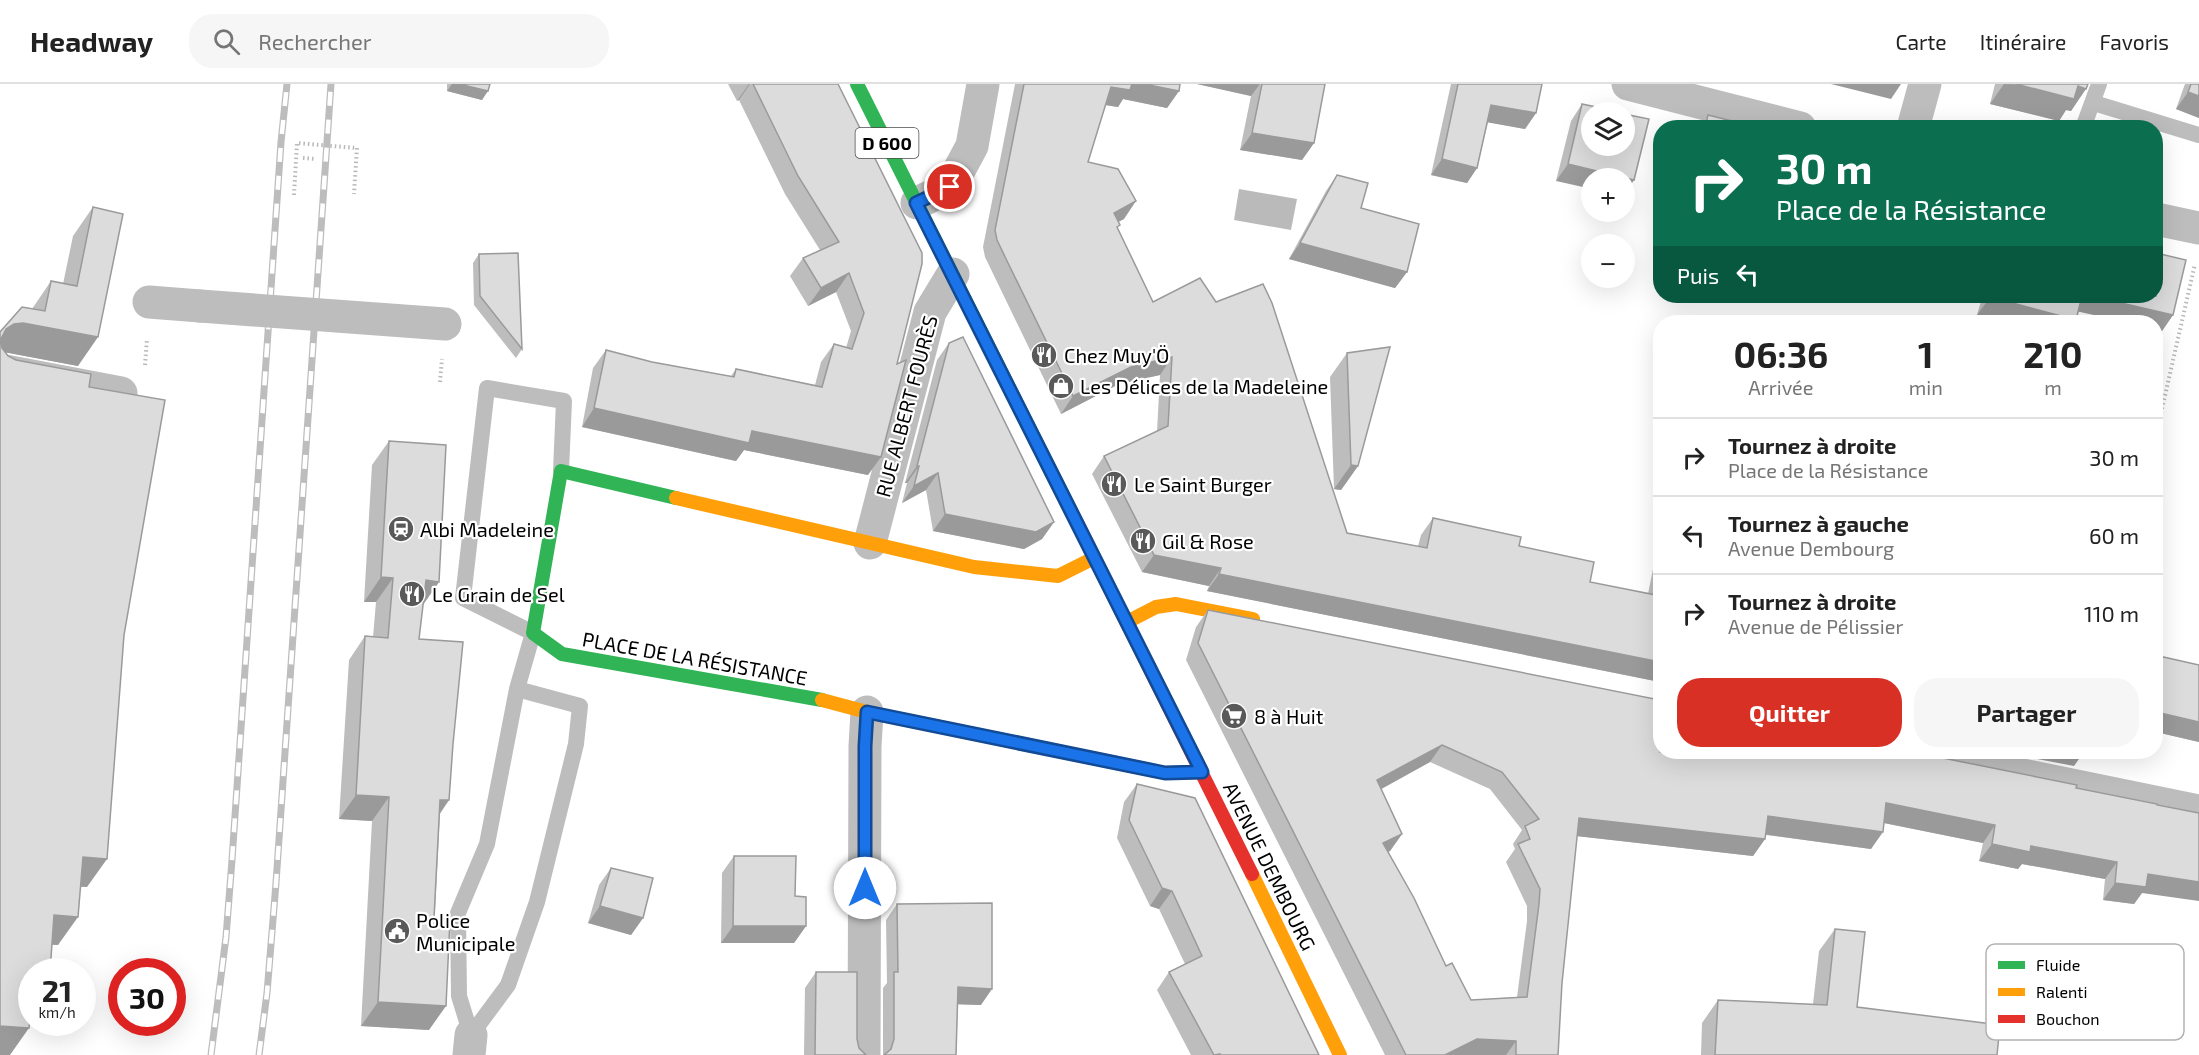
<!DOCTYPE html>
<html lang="fr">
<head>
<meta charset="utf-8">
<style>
  :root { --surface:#fff; --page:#f6f6f6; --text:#222; --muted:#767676; --line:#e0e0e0; --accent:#d93025 }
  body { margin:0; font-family:"Exo 2",sans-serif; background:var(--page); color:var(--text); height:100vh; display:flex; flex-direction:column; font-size:22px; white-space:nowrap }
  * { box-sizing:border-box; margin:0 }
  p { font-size:20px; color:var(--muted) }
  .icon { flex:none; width:33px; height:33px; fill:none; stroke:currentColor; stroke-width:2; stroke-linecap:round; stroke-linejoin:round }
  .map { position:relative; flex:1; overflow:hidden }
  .sheet { position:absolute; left:1653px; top:231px; width:510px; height:444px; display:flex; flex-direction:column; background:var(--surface); border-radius:24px; box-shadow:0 6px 24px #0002 }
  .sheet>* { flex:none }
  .hud { position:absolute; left:1653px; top:36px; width:510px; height:183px; border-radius:24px; box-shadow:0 6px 24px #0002; background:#0b6e4f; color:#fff; overflow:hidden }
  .controls { position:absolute; left:1581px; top:18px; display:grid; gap:12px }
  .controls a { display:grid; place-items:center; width:54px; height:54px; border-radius:50%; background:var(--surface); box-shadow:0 6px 24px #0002; font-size:30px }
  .speed { position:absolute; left:18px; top:874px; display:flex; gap:12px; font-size:30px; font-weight:700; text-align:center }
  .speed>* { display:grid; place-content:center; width:78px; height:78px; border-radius:50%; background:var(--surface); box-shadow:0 6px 24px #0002; line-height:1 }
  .speed small { font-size:15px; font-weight:400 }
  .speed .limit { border:9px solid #d22; background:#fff; color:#111 }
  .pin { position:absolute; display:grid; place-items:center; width:51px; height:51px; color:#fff; margin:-26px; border:3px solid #fff; border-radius:50%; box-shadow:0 2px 6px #0007 }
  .me { position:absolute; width:66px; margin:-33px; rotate:0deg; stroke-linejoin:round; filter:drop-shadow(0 0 4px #0008) }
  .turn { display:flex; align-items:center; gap:21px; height:126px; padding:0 24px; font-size:27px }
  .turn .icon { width:78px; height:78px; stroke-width:2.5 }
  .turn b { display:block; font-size:42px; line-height:51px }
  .then { display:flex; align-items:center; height:57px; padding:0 24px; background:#0003; gap:12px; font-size:22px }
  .eta { display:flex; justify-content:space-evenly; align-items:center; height:102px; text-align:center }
  .eta b { font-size:36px; font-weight:700; line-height:42px }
  .action { display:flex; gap:12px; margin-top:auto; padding:12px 24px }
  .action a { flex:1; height:69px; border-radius:24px; background:var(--accent); color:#fff; font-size:24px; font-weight:700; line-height:69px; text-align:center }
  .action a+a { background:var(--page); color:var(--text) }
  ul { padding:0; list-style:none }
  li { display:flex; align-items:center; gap:18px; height:78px; padding:0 24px; border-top:2px solid var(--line) }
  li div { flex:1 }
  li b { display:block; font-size:22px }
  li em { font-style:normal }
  header { display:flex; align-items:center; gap:36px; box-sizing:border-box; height:84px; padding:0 30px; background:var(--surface); border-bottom:2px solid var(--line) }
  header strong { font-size:28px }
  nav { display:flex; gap:33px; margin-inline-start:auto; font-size:21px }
  .search { width:420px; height:54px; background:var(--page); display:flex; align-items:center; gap:15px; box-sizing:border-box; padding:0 21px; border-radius:24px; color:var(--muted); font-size:22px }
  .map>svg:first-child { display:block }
</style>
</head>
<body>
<header>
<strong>Headway</strong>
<div class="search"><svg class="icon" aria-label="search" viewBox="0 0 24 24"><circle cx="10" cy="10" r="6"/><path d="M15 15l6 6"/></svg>Rechercher</div>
<nav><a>Carte</a><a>Itinéraire</a><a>Favoris</a></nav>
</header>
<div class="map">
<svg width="2199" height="971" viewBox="0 0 2199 971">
  <rect width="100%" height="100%" fill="#fff"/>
  <polygon fill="#bababa" points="1239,105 1297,115 1291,146 1234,136"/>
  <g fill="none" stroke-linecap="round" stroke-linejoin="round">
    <g stroke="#b8b8b8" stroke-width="4" stroke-dasharray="1.5 3" stroke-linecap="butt">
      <polyline points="303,74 316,75"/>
      <polyline points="294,111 297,59 357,64 354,110"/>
      <polyline points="145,281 147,255"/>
      <polyline points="440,298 442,275"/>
      <polyline points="2156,351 2195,180"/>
    </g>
    <g stroke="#bdbdbd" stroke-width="16">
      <polyline points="2094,19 2199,51"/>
      <polyline points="2083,44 2099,0"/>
      <polyline points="517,605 580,622 576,660 537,818 508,901 471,951 459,912 458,829 487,760 517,605 533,549 463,514 487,304 564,317 561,387"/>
    </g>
    <g stroke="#bdbdbd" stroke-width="33">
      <polyline points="1628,0 1800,44"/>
      <polyline points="1913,44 1925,0"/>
      <polyline points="917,119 950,103 972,62 983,0"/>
      <polyline points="2156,135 2199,144"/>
      <polyline points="149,218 200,222"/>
      <polyline points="0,286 121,309"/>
      <polyline points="870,459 930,228 953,190"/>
      <polyline points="1910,668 2199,727"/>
      <polyline points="469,971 471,951"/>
      <polyline points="864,971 865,662 867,628"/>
    </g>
    <g stroke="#30b455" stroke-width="14">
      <polyline points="857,0 1071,427"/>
      <polyline points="676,414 561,387 533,549 562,570 822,616"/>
    </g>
    <g stroke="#ff9f0a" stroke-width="14">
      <polyline points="676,414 974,483 1058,492 1094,474"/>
      <polyline points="1127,538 1156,523 1176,520 1253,535"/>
      <polyline points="822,616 867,628 1165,689 1202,688"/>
      <polyline points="1252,790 1340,971"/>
    </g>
    <polyline stroke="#e5322d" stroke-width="14" points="1071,427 1252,790"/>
    <g stroke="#bdbdbd" stroke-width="7">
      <g id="rail">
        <polyline points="211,971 226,853 232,776 281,58 287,0"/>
        <polyline points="259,971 267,909 276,799 331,0"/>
      </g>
    </g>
    <use href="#rail" stroke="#fff" stroke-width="4.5" stroke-dasharray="14" stroke-linecap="butt"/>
    <polyline stroke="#bdbdbd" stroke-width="33" points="200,222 445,240"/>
  </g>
  <g fill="#bdbdbd" fill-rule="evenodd">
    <polygon points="447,0 490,0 482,16 447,7"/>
    <polygon points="728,0 838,0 922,169 868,391 744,366 736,377 582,343 593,284 606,266 652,278 731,292 736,285 815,301 821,278 834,260 846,264 851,247 836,208 808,222 790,192 803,174 820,166 785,110 739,16 737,17"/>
    <polygon points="1015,0 1180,0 1179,7 1167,24 1123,15 1118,23 1105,21 1088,78 1124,135 1118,138 1118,145 1153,218 1347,449 1418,462 1421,451 1433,434 1519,462 1590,498 1648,510 1654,480 1660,471 1660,598 1207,507 1209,502 1142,488 1092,390 1104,372 1157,348 1160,291 1119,300 1061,330 985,173 983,163"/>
    <polygon points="1197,0 1325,0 1314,59 1302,76 1240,66 1251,12"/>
    <polygon points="1451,0 1542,0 1536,29 1525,45 1488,38 1477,84 1467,99 1431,91"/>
    <polygon points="1995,0 2088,0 2071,27 2066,26 2059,37 1990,20"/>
    <polygon points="2185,0 2199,0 2199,34 2176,25"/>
    <polygon points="1582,20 1634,96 1624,110 1624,94 1556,97 1571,37"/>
    <polygon points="1708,31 1760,44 1699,44"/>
    <polygon points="1337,91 1407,188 1395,204 1289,175 1326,107"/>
    <polygon points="93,123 78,282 5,268 8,272 16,276 89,303 124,551 87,803 81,803 58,861 52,861 0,248 32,225 51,197 63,200 73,152"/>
    <polygon points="479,170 522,265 516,274 474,221 473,179"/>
    <polygon points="1973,212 2156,212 2173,231 2162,247 2078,227 2076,236 2073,238 2015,238 1998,234 1977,231 1982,214"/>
    <polygon points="949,259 1054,438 1042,455 1024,465 933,447 926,406 902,419 907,399 905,399 937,276"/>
    <polygon points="1347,269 1358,382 1341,406 1334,405 1330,293"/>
    <polygon points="389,357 439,498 423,521 419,555 453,660 449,716 440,730 429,946 361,942 372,737 339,735 349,576 365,552 373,553 376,518 364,518 372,381"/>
    <path d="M1208 526 1918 669 2076 704 2142 809 2134 820 2103 816 2105 795 2022 780 2018 785 1979 777 1983 759 1884 739 1871 765 1766 751 1765 755 1753 772 1577 752 1562 899 1558 971H1385L1186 576 1196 543ZM1430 678 1490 705 1522 746 1513 760 1515 765 1506 778 1527 822V837L1517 913 1471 916 1446 882 1388 768 1390 767 1402 750 1381 705Z"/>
    <polygon points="2159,572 2199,581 2199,658 2156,648 2156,577"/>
    <polygon points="1137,700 1319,971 1191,971 1157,906 1169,888 1185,880 1159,825 1150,822 1117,754 1124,718"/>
    <polygon points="734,772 795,812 806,842 794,859 721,859 722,789"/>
    <polygon points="611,784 643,834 631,851 588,839 599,801"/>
    <polygon points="897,820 981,921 958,920 956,971 883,971 883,904 887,899 886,836"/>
    <polygon points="1835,845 1857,923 1997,971 1701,971 1702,939 1718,916 1813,920 1819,867"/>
    <polygon points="816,888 857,955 859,964 866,971 804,971 805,904"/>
  </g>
  <g fill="#9a9a9a">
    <polygon points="452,0 459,0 488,7 482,16 447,7"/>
    <polygon points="749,0 750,0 739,16 737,17"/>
    <polygon points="1131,0 1144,0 1179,7 1167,24 1123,15 1118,23 1099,20 1111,3"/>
    <polygon points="1197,0 1260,0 1251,12"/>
    <polygon points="1831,0 1901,0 1891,15"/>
    <polygon points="2004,0 2078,2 2086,5 2071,27 2066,26 2059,37 1990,20"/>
    <polygon points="2188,8 2199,12 2199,34 2176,25"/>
    <polygon points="1491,21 1536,29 1525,45 1480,37"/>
    <polygon points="1252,49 1314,59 1302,76 1240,66"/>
    <polygon points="1442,75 1477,84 1467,99 1431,91"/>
    <polygon points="1568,80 1634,96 1624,110 1624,94 1592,94 1592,105 1556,97"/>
    <polygon points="1136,117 1124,135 1102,146 1114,129"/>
    <polygon points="1300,159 1407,188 1395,204 1289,175"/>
    <polygon points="849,189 836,208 808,222 821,204"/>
    <polygon points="1973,212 1983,212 1982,214"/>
    <polygon points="2081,212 2091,212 2173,231 2162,247 2156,245 2156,238 2126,238 2071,226"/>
    <polygon points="1989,215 2009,218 2076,236 2073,238 2015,238 1998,234 1977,231"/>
    <polygon points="23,239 98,253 78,282 3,268 0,254 6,245 14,240"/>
    <polygon points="1172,273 1160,291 1119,300 1061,330 1073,312 1131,283"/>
    <polygon points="594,324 752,347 881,373 868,391 744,366 736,377 582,343"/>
    <polygon points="1351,381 1358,382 1341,406 1334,405"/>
    <polygon points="917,382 919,382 907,399 905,399"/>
    <polygon points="938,389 926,406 902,419 914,402"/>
    <polygon points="945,430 1054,438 1042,455 1024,465 933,447"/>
    <polygon points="1154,471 1221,484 1209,502 1142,488"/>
    <polygon points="1219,490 1660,578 1660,598 1207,507"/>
    <polygon points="381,493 393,494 376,518 364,518"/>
    <polygon points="426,496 439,498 422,522"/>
    <polygon points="2156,628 2199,638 2199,658 2156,648"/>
    <polygon points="1442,661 1430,678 1365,714 1377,696"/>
    <polygon points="2001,668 2084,668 2074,682"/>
    <polygon points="356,711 389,713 372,737 339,735"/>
    <polygon points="440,716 449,716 432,740"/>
    <polygon points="1886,719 1995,741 1983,759 1874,737"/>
    <polygon points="1768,732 1883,748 1871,765 1755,749"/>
    <polygon points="1579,734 1765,755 1753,772 1567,751"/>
    <polygon points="1402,750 1390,767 1371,776 1383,759"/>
    <polygon points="1992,760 2031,762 2117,778 2105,795 2022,780 2018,785 1979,777"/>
    <polygon points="83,773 107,775 87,803 64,801"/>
    <polygon points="2148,790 2199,798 2199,817 2142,809 2134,820 2103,816 2115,799"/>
    <polygon points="1162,804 1172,807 1159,825 1150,822"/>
    <polygon points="600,822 643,834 631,851 588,839"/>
    <polygon points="54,831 78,833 58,861 34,859"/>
    <polygon points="733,842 806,842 794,859 721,859"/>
    <polygon points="958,903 992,905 981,921 946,920"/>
    <polygon points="378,918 446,922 429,946 361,942"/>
    <polygon points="0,942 29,944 10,971 0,971"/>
    <polygon points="1477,955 1516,957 1506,971 1445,971"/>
  </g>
  <g fill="#dcdcdc" stroke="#9a9a9a" stroke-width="1.5" fill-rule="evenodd">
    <polygon points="459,0 490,0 488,7"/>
    <polygon points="753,0 838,0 922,169 922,180 897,280 906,276 881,373 752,347 749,359 594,324 606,266 652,278 734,293 736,285 822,303 834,260 852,265 864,229 849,189 821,204 803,174 839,158 798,92"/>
    <polygon points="1024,0 1132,0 1130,6 1111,3 1088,78 1118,85 1136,117 1114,129 1120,141 1117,143 1153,218 1200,194 1216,218 1263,200 1272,219 1347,449 1427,464 1433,434 1521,453 1519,462 1594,478 1590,498 1656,511 1660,491 1660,578 1219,490 1221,484 1154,471 1104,372 1168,342 1172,273 1131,283 1073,312 1009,181 997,156 995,146"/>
    <polygon points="1144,0 1180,0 1179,7"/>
    <polygon points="1262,0 1325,0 1314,59 1252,49"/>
    <polygon points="1458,0 1542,0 1536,29 1491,21 1477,84 1442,75"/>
    <polygon points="2016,0 2088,0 2086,5 2078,2 2074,15"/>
    <polygon points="2191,0 2199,0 2199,12 2188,8"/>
    <polygon points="1582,20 1620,28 1592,28 1592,62 1624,62 1624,30 1649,35 1634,96 1568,80"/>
    <polygon points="1708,31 1760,44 1705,44"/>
    <polygon points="1337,91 1368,99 1361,124 1419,140 1407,188 1300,159"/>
    <polygon points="93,123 123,130 98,253 23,239 14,240 6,245 1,255 2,264 8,272 16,276 91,290 89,303 165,316 124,551 107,775 83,773 78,833 54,831 50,888 32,888 32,914 29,944 0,942 0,248 22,223 45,227 51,197 77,202"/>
    <polygon points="518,169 522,265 480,212 479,170"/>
    <polygon points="2156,169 2186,176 2173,231 2091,212 2156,212"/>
    <polygon points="1990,212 2082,212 2076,236 2009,218 1989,215"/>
    <polygon points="963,253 1054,438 1036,448 945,430 938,389 914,402 919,382 917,382 949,259"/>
    <polygon points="1390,263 1358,382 1351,381 1347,269"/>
    <polygon points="389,357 446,361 439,498 426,496 419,555 463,558 453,660 449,716 440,716 434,834 450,835 446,922 378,918 389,713 356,711 365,552 388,554 393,494 381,493"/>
    <path d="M1208 526 1660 616V668H1915L1918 669 2077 701 2076 704 2157 720V721L2199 729V798L2148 790 2146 803 2115 799 2117 778 2031 762 2030 768 1992 760 1995 741 1886 719 1883 748 1768 732 1765 755 1579 734 1562 899 1558 971H1516V957L1477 955 1445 971H1406L1198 559ZM1442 661 1502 688 1539 735 1525 742 1530 755 1518 760 1540 805 1539 820 1527 913 1471 916 1452 879 1446 882 1414 814 1383 759 1402 750 1377 696Z"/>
    <polygon points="2159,572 2199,581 2199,638 2156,628 2156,588"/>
    <polygon points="1137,700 1195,714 1319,971 1220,971 1220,970 1214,971 1169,888 1202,872 1172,807 1162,804 1129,736"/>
    <polygon points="734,772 796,772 795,812 806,813 806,842 733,842"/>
    <polygon points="611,784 653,794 643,834 600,822"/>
    <polygon points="992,819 992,905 958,903 956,971 884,971 891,965 894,955 894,888 898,888 897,820"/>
    <polygon points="1835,845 1865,848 1857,923 2000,941 1997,971 1715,971 1718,916 1827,921"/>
    <polygon points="816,888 857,888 857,955 859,964 866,971 815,971"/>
  </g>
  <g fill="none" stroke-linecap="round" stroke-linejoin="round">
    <g stroke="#114b97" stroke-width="15">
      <polyline id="route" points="865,804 865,662 867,628 1165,689 1202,688 916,119 950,103"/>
    </g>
    <use href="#route" stroke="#1a73e8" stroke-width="10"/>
  </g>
  <defs>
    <g id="restaurant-disc" transform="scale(1.35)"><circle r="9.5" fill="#595959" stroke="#fff"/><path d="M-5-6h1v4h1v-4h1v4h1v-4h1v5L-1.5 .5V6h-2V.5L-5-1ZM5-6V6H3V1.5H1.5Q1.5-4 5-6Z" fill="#fff"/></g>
    <g id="shop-disc" transform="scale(1.35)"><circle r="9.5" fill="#595959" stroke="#fff"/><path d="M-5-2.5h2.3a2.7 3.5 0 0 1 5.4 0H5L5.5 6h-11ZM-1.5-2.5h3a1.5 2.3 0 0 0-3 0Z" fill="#fff"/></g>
    <g id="station-disc" transform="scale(1.35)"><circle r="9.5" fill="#595959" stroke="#fff"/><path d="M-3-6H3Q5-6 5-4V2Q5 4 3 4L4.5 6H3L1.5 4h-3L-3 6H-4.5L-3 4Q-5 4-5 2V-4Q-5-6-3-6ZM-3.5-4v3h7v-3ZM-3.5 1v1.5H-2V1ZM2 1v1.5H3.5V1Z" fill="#fff"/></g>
    <g id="supermarket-disc" transform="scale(1.35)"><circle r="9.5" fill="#595959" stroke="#fff"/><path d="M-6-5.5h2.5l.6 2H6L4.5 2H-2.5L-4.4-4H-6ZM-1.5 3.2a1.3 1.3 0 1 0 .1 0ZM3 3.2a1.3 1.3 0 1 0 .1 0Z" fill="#fff"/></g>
    <g id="civic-disc" transform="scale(1.35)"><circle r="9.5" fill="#595959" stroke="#fff"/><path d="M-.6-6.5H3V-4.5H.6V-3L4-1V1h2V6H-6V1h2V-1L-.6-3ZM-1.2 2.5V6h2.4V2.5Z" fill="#fff"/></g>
  </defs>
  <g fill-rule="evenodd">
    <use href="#restaurant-disc" x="1044" y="271"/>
    <use href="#shop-disc" x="1061" y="302"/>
    <use href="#restaurant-disc" x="1114" y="400"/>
    <use href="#station-disc" x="401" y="445"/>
    <use href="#restaurant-disc" x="1143" y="457"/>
    <use href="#restaurant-disc" x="412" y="510"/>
    <use href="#supermarket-disc" x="1234" y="632"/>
    <use href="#civic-disc" x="397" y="847"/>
  </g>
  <g text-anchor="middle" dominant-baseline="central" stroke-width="4.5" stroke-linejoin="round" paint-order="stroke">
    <rect fill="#fff" stroke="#4c4c4c" stroke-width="1.5" x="855.5" y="44" width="63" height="30" rx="4.5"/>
    <g font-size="18" font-weight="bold" fill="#000">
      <text x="887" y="59">D 600</text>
    </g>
    <g font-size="20" fill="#000" stroke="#fff" text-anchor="start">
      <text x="1064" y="271">Chez Muy'Ö</text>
      <text x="1080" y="302">Les Délices de la Madeleine</text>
      <text x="1134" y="400">Le Saint Burger</text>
      <text x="420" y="445">Albi Madeleine</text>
      <text x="1162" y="457">Gil &amp; Rose</text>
      <text x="432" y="510">Le Grain de Sel</text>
      <text x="1254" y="632">8 à Huit</text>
      <text x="416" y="836">Police<tspan x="416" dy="23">Municipale</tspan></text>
    </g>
    <g font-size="20" fill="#000" stroke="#fff">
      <text transform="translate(906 322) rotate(-75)">RUE ALBERT FOURÈS</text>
      <text transform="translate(695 574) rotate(10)">PLACE DE LA RÉSISTANCE</text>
      <text transform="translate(1270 782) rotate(64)">AVENUE DEMBOURG</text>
    </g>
  </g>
  <rect x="1986" y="860" width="198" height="96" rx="9" fill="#fff" stroke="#b2b2b2" stroke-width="1.5"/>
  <rect x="1998" y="877" width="27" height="8" fill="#30b455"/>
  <rect x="1998" y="904" width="27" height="8" fill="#ff9f0a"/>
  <rect x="1998" y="931" width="27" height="8" fill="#e5322d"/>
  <g font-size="16" fill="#000">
    <text x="2036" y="887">Fluide</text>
    <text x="2036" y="914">Ralenti</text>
    <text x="2036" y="941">Bouchon</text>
  </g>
</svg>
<div class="controls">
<a><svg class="icon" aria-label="layers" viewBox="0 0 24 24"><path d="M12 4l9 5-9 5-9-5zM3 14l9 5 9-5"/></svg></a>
<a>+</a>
<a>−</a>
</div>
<div class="speed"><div>21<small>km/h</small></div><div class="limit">30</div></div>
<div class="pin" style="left:950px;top:103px;background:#d93025"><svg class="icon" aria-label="arrive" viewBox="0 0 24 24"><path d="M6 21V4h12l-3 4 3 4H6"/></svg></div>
<svg class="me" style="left:865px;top:804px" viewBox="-20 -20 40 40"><circle r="19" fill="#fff"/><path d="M0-13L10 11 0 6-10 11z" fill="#1a73e8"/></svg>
<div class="hud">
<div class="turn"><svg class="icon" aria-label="right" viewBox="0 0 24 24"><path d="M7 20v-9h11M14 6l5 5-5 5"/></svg><div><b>30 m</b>Place de la Résistance</div></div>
<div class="then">Puis<svg class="icon" aria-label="left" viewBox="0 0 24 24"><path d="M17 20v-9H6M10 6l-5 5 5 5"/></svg></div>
</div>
<section class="sheet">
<div class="eta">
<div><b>06:36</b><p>Arrivée</p></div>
<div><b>1</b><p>min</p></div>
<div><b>210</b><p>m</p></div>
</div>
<ul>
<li><svg class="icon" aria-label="right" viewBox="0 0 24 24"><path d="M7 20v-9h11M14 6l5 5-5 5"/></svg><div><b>Tournez à droite</b><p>Place de la Résistance</p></div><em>30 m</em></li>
<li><svg class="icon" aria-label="left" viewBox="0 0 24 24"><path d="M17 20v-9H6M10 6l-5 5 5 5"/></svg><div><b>Tournez à gauche</b><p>Avenue Dembourg</p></div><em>60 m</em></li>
<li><svg class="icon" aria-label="right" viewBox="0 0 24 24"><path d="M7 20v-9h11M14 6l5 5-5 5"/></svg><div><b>Tournez à droite</b><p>Avenue de Pélissier</p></div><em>110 m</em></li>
</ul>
<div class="action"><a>Quitter</a><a>Partager</a></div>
</section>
</div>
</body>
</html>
